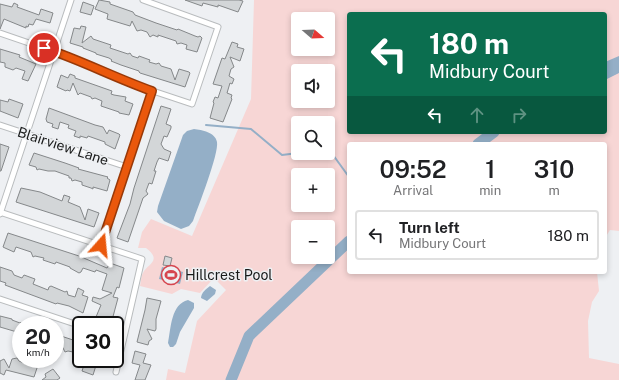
<!DOCTYPE html>
<html lang="en">
<head>
<meta charset="utf-8">
<style>
  :root { --surface:#fff; --page:#f2f2f2; --text:#202124; --muted:#757577; --line:#e0e0e0 }
  body { margin:0; font-family:"Public Sans",sans-serif; background:var(--page); color:var(--text); height:100vh; display:flex; flex-direction:column; font-size:15px; white-space:nowrap }
  * { box-sizing:border-box; margin:0 }
  p { font-size:13px; color:var(--muted) }
  .icon { flex:none; width:22px; height:22px; fill:none; stroke:currentColor; stroke-width:2; stroke-linecap:round; stroke-linejoin:round }
  .map { position:relative; flex:1; overflow:hidden }
  .drawer { position:absolute; left:347px; top:142px; width:260px; height:132px; display:flex; flex-direction:column; background:var(--surface); border-radius:4px; box-shadow:0 2px 6px #0003 }
  .drawer>* { flex:none }
  .hud { position:absolute; left:347px; top:12px; width:260px; height:122px; border-radius:4px; box-shadow:0 2px 6px #0003; background:#0b6e4f; color:#fff; overflow:hidden }
  .needle { width:26px; rotate:109deg }
  .tools { position:absolute; left:291px; top:12px; display:grid; gap:8px }
  .tools a { display:grid; place-items:center; width:44px; height:44px; border-radius:4px; background:var(--surface); box-shadow:0 2px 6px #0003; font-size:20px }
  .speed { position:absolute; left:12px; top:316px; display:flex; gap:8px; font-size:20px; font-weight:700; text-align:center }
  .speed>* { display:grid; place-content:center; width:52px; height:52px; border-radius:50%; background:var(--surface); box-shadow:0 2px 6px #0003; line-height:1 }
  .speed small { font-size:10px; font-weight:400 }
  .speed .limit { border:2px solid #111; border-radius:6px; background:#fff; color:#111 }
  .pin { position:absolute; display:grid; place-items:center; width:34px; height:34px; color:#fff; margin:-17px; border:2px solid #fff; border-radius:50%; box-shadow:0 1px 4px #0007 }
  .me { position:absolute; width:44px; margin:-22px; rotate:18deg; stroke-linejoin:round; filter:drop-shadow(0 0 3px #0008) }
  .turn { display:flex; align-items:center; gap:14px; height:84px; padding:0 16px; font-size:18px }
  .turn .icon { width:52px; height:52px; stroke-width:2.5 }
  .turn b { display:block; font-size:28px; line-height:34px }
  .lanes { display:flex; align-items:center; height:38px; padding:0 16px; background:#0003; justify-content:center; gap:20px; direction:ltr }
  .lanes .off { opacity:.35 }
  .eta { display:flex; justify-content:space-evenly; align-items:center; height:68px; text-align:center }
  .eta b { font-size:24px; font-weight:600; line-height:28px }
  ul { padding:0; list-style:none }
  li { display:flex; align-items:center; gap:12px; height:50px; margin:0 8px 6px; padding:0 8px; border:2px solid var(--line); border-radius:4px }
  li div { flex:1 }
  li b { display:block; font-size:15px }
  li em { font-style:normal }
  .map>svg:first-child { display:block }
</style>
</head>
<body>
<div class="map">
<svg width="619" height="380" viewBox="0 0 619 380">
  <rect width="100%" height="100%" fill="#eef0f3"/>
  <path fill="#f7d6d5" fill-rule="evenodd" d="M254 0H619V231L610 230 605 238V144H349V272H597L599 291 592 302 588 321 589 358 619 364V380H166L168 369 185 373 197 321 226 290 214 278 200 293 181 289 172 294 140 286C141 282 141 276 143 273 147 264 163 261 146 248H138L142 232 151 219 192 236 251 99ZM349 14H605V132H349ZM298 19H328V49H298ZM298 71H328V101H298ZM298 123H328V153H298ZM298 175H328V205H298ZM298 227H328V257H298Z"/>
  <g fill="#94afc7">
    <polygon points="619,56 619,73 605,80 605,62"/>
    <path d="M194 129C202 130 215 132 217 142 219 154 198 207 193 221L189 226 181 229 164 221 157 212 158 206 183 135 187 131Z"/>
    <polygon points="162,267 183,272 180,284 159,279"/>
    <path d="M210 286 216 290 215 294 207 301 201 298C201 293 206 289 210 286Z"/>
    <path d="M188 300 194 303V308L180 332 176 344 173 347H170L168 343C171 328 171 304 188 300Z"/>
  </g>
  <g fill="none" stroke-linecap="round" stroke-linejoin="round">
    <g stroke="#94afc7" stroke-width="2">
      <polyline points="206,125 251,129 282,155 298,153"/>
      <polyline points="328,148 349,177"/>
    </g>
    <g stroke="#94afc7" stroke-width="11">
      <polyline points="478,144 494,132"/>
      <polyline points="231,380 249,336 349,241"/>
    </g>
  </g>
  <g fill="#d3d6d8" stroke="#85888a">
    <polygon points="99,0 110,2 110,4 133,12 135,15 156,23 177,30 178,29 195,36 198,37 200,36 202,38 197,52 186,49 187,45 181,43 177,44 176,41 158,35 158,37 153,35 150,37 147,32 141,30 137,31 132,21 130,26 107,19 108,14 95,9"/>
    <polygon points="185,0 239,0 243,1 238,12 218,5 218,7 203,3 202,6"/>
    <polygon points="83,2 94,6 91,15 80,12"/>
    <polygon points="14,3 18,5 17,7 39,15 41,9 53,13 50,23 36,19 33,25 29,24 28,27 26,26 26,28 4,19 0,29 0,4 12,7"/>
    <polygon points="81,26 86,27 82,43 91,36 93,39 111,45 110,48 128,54 130,53 132,56 138,58 139,56 150,60 149,62 156,64 159,63 161,66 171,69 175,80 179,69 189,72 190,73 185,87 140,73 139,72 139,71 121,65 111,61 112,60 109,58 96,54 96,53 83,48 83,47 70,43 74,28 80,29"/>
    <polygon points="232,42 238,44 237,47 244,49 240,61 230,57 234,67 231,69 229,76 234,79 232,84 230,83 227,93 232,95 231,98 232,99 223,122 210,118 214,103 213,102 215,97 218,98 222,86 213,84 222,58 225,59"/>
    <polygon points="0,49 20,55 19,57 36,64 28,81 22,79 25,71 16,68 13,70 5,67 5,63 0,62"/>
    <polygon points="70,74 75,76 75,78 112,91 111,94 114,95 126,97 125,101 133,104 129,115 119,113 119,112 101,106 102,101 95,98 92,99 91,97 80,93 78,95 73,83 70,91 67,90 66,91 57,87 61,75 68,78"/>
    <polygon points="9,99 23,104 18,118 0,111 0,100 8,102"/>
    <polygon points="161,106 171,109 166,124 171,126 171,128 167,137 164,136 161,144 164,149 171,152 168,161 159,158 157,162 154,171 156,171 152,184 149,183 146,191 148,194 143,198 128,242 117,238 130,204 134,188"/>
    <polygon points="49,108 95,125 103,127 107,134 109,130 119,134 120,135 115,149 105,144 105,142 88,136 87,138 80,136 80,138 74,136 76,131 68,128 69,125 60,122 58,129 52,127 53,124 47,122 46,119"/>
    <polygon points="0,144 9,147 1,171 0,171"/>
    <polygon points="34,153 65,163 79,168 78,169 108,177 107,178 110,180 107,191 93,187 93,189 91,188 82,185 82,182 75,180 72,181 71,178 69,178 69,176 55,171 48,171 39,169 37,170 36,167 29,165"/>
    <polygon points="21,188 40,192 62,201 64,195 70,197 68,202 80,207 85,220 88,209 99,213 94,227 16,202"/>
    <polygon points="8,233 79,256 107,268 110,263 124,268 119,288 117,287 113,297 118,298 111,324 96,320 96,317 101,305 92,301 93,297 100,299 112,293 102,290 107,274 96,270 95,272 83,268 81,272 79,273 70,268 70,267 56,262 55,264 43,260 44,258 35,256 33,257 31,252 16,247 14,252 5,248 3,247"/>
    <polygon points="165,256 172,258 170,266 163,265"/>
    <polygon points="0,267 12,271 14,275 22,278 24,275 35,279 33,284 48,290 49,287 51,286 65,292 67,291 68,295 75,297 78,288 84,291 82,295 88,297 83,313 69,306 57,303 56,304 5,285 6,283 0,281"/>
    <polygon points="147,298 161,301 156,319 156,329 155,331 147,329 152,339 149,341 148,345 137,342 145,310"/>
    <polygon points="0,316 12,319 12,320 20,323 21,322 21,339 15,337 17,332 0,327"/>
    <polygon points="55,334 76,341 73,352 68,351 65,352 60,342 56,355 55,355"/>
    <polygon points="135,351 146,354 143,363 151,365 145,380 135,380 140,365 132,363"/>
    <polygon points="17,358 19,361 26,364 26,362 38,365 34,377 6,370 4,375 0,373 0,361 4,359 9,368 12,359"/>
    <polygon points="91,359 98,359 93,375 82,371 83,368 82,363"/>
    <polygon points="53,369 60,378 57,380 42,380 46,377 45,374"/>
  </g>
  <g fill="none" stroke-linecap="round" stroke-linejoin="round">
    <g stroke="#b9bcbe" stroke-width="7">
      <g id="minor">
        <polyline points="0,33 61,54 132,84 192,104 218,27 143,0"/>
        <polyline points="0,125 127,167"/>
        <polyline points="0,212 142,259 116,372"/>
        <polyline points="0,214 71,0"/>
        <polyline points="101,245 152,91"/>
        <polyline points="0,299 81,326"/>
        <polyline points="115,337 123,340"/>
      </g>
    </g>
    <use href="#minor" stroke="#fff" stroke-width="5"/>
  </g>
  <g fill="none" stroke-linecap="round" stroke-linejoin="round">
    <g stroke="#983908" stroke-width="10">
      <path id="route" d="M44 48C81 60 115 78 152 91L101 245"/>
    </g>
    <use href="#route" stroke="#ea580c" stroke-width="7"/>
  </g>
  <defs>
    <g id="stadium-ring" transform="scale(1)"><circle r="9.5" fill="#eef0f3" stroke="#d6464f" stroke-width="1.5"/><path d="M0-5a6.5 5 0 1 0 0 10a6.5 5 0 1 0 0-10ZM-3.5-1.8h7v3.6h-7Z" fill="#d6464f"/></g>
  </defs>
  <g fill-rule="evenodd">
    <use href="#stadium-ring" x="171" y="275"/>
  </g>
  <g text-anchor="middle" dominant-baseline="central" stroke-width="3" stroke-linejoin="round" paint-order="stroke">
    <g font-size="14" fill="#191a1a" stroke="#eef0f3">
      <text transform="translate(63 146) rotate(18)">Blairview Lane</text>
    </g>
    <g font-size="14" fill="#191a1a" stroke="#eef0f3" text-anchor="start">
      <text x="185" y="275">Hillcrest Pool</text>
    </g>
  </g>
</svg>
<div class="tools">
<a><svg class="needle" viewBox="-14 -14 28 28"><path d="M0-13l5 13h-10z" fill="#e53935"/><path d="M0 13l5-13h-10z" fill="#757577"/></svg></a>
<a><svg class="icon" aria-label="sound" viewBox="0 0 24 24"><path d="M4 9h4l5-4v14l-5-4H4zM17 9q2 3 0 6"/></svg></a>
<a><svg class="icon" aria-label="search" viewBox="0 0 24 24"><circle cx="10" cy="10" r="6"/><path d="M15 15l6 6"/></svg></a>
<a>+</a>
<a>−</a>
</div>
<div class="speed"><div>20<small>km/h</small></div><div class="limit">30</div></div>
<div class="pin" style="left:44px;top:48px;background:#d93025"><svg class="icon" aria-label="arrive" viewBox="0 0 24 24"><path d="M6 21V4h12l-3 4 3 4H6"/></svg></div>
<svg class="me" style="left:101px;top:245px" viewBox="-20 -20 40 40"><path d="M0-17L14 15 0 8-14 15z" fill="#ea580c" stroke="#fff" stroke-width="4"/></svg>
<div class="hud">
<div class="turn"><svg class="icon" aria-label="left" viewBox="0 0 24 24"><path d="M17 20v-9H6M10 6l-5 5 5 5"/></svg><div><b>180 m</b>Midbury Court</div></div>
<div class="lanes"><svg class="icon" aria-label="left" viewBox="0 0 24 24"><path d="M17 20v-9H6M10 6l-5 5 5 5"/></svg><svg class="icon off" aria-label="ahead" viewBox="0 0 24 24"><path d="M12 20V5M6 11l6-6 6 6"/></svg><svg class="icon off" aria-label="right" viewBox="0 0 24 24"><path d="M7 20v-9h11M14 6l5 5-5 5"/></svg></div>
</div>
<section class="drawer">
<div class="eta">
<div><b>09:52</b><p>Arrival</p></div>
<div><b>1</b><p>min</p></div>
<div><b>310</b><p>m</p></div>
</div>
<ul>
<li><svg class="icon" aria-label="left" viewBox="0 0 24 24"><path d="M17 20v-9H6M10 6l-5 5 5 5"/></svg><div><b>Turn left</b><p>Midbury Court</p></div><em>180 m</em></li>
</ul>
</section>
</div>
</body>
</html>
